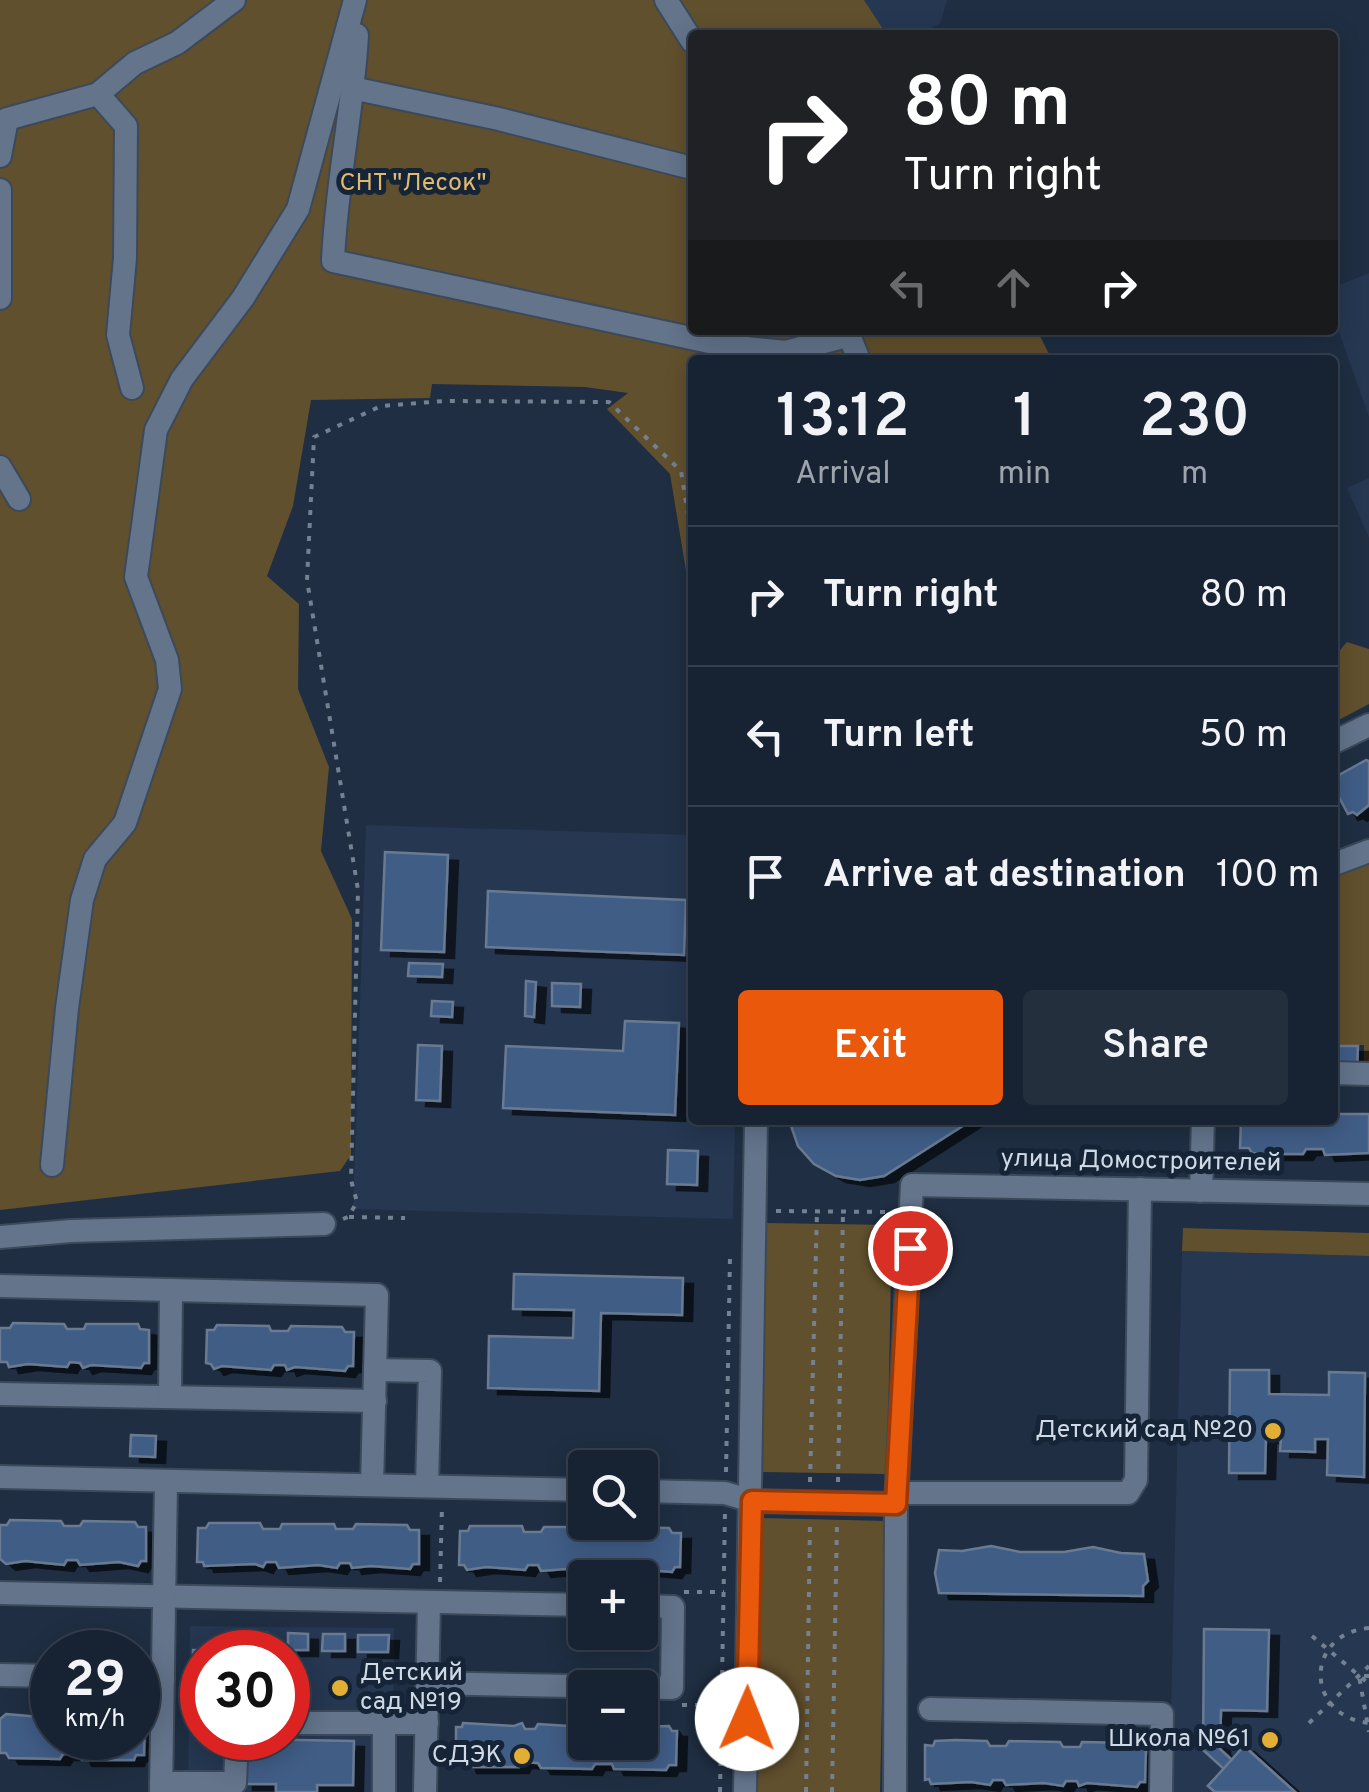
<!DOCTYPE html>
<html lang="en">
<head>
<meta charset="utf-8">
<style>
  :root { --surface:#172232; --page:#242f3e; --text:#f1f3f6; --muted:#9ea4ac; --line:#363f4d; --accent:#ea580c }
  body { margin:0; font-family:Overpass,sans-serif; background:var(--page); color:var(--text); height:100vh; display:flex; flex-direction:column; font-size:38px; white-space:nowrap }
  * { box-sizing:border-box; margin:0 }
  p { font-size:32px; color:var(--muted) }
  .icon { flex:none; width:55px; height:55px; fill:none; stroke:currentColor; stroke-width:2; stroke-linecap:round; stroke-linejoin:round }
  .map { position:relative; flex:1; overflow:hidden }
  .side { position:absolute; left:688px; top:355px; width:650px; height:770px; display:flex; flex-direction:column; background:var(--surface); border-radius:10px; box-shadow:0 5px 25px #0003,0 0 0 2px var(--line) }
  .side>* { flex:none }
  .guide { position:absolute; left:688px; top:30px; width:650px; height:305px; border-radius:10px; box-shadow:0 5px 25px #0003,0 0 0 2px var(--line); background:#202124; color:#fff; overflow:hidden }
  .controls { position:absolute; left:568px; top:1450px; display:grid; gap:20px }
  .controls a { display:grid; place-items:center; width:90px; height:90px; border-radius:10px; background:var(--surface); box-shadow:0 5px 25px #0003,0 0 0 2px var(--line); font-size:50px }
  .speed { position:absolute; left:30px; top:1630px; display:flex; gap:20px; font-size:50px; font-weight:700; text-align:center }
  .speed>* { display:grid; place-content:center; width:130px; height:130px; border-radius:50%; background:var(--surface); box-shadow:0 5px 25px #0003,0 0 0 2px var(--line); line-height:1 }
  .speed small { font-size:25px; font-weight:400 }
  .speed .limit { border:15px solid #d22; background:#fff; color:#111 }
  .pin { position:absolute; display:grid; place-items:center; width:85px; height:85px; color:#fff; margin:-42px; border:5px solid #fff; border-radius:50%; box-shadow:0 2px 10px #0007 }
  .me { position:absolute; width:110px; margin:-55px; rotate:1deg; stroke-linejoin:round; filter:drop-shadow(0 0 8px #0008) }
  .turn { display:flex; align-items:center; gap:35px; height:210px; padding:0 50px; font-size:45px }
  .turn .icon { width:130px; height:130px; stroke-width:2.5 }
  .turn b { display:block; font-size:70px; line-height:85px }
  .lanes { display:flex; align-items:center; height:95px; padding:0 50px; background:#0003; justify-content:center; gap:50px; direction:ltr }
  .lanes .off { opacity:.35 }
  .eta { display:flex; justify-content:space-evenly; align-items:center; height:170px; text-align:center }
  .eta b { font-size:60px; font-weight:600; line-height:70px }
  .action { display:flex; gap:20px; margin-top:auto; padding:20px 50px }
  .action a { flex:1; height:115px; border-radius:10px; background:var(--accent); color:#fff; font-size:40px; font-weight:600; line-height:115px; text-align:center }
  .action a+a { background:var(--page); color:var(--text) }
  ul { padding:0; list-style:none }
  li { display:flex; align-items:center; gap:30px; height:140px; padding:0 50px; border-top:2px solid var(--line) }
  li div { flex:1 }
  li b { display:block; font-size:38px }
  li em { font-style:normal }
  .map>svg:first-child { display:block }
</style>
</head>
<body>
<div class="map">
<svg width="1369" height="1792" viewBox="0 0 1369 1792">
  <defs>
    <filter id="shadow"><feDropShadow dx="10" dy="6" stdDeviation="0" flood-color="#0009"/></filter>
  </defs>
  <rect width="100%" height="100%" fill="#1f2e42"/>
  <g fill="#253751" fill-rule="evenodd">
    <polygon points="864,0 947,0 940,24 917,35 887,35"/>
    <polygon points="1369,273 1369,417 1333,315 1332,288"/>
    <polygon points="1369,478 1369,538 1347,488"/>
    <polygon points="366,825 692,835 692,1120 735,1120 733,1219 353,1209"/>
    <polygon points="1182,1251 1369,1256 1369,1792 1169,1792"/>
    <path d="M190 1626 394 1628 392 1792H188ZM202 1652H288V1738H202Z"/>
  </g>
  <g fill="#61502d">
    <polygon points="0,0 864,0 887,35 692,35 692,330 1037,330 1052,360 692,360 692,607 670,474 607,409 628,393 585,387 432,384 430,398 311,400 293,506 267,576 299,604 298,689 329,767 321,851 352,919 351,1155 340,1171 0,1210"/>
    <path d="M1347 642 1369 649V704L1333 723C1332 695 1326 662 1347 642Z"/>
    <polygon points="1369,859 1369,1071 1364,1071 1364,1045 1333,1045 1333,876"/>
    <polygon points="766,1223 892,1225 887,1474 762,1472"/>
    <polygon points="1183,1228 1369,1233 1369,1256 1182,1251"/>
    <polygon points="761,1518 886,1521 880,1792 757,1792"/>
  </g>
  <g fill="#405d86" stroke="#697a91" stroke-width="2.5" filter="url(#shadow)">
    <polygon points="1366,760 1369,761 1369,805 1357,815 1353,812 1348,814 1332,784 1339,781 1339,775"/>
    <polygon points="385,852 448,855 444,952 381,950"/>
    <polygon points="488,891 686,900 684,955 486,947"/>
    <polygon points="409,963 443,964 442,977 408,976"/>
    <polygon points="526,981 536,982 534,1017 525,1016"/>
    <polygon points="552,983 581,984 580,1007 552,1006"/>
    <polygon points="432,1001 453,1002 452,1017 431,1016"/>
    <polygon points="625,1021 679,1023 675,1115 503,1108 506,1046 623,1051"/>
    <polygon points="418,1045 442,1046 440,1101 416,1100"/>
    <polygon points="1332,1046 1358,1046 1357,1070 1332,1069"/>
    <polygon points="1332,1114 1369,1114 1369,1153 1325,1155 1323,1149 1306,1149 1303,1154 1272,1154 1252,1153 1249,1148 1240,1148 1241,1120 1332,1120"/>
    <polygon points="789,1120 972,1120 884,1176 860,1180 836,1176 814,1164 798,1146"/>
    <polygon points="668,1150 698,1151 697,1185 667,1184"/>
    <polygon points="514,1274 683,1278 682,1315 601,1313 599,1391 488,1388 489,1336 573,1338 574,1310 513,1309"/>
    <polygon points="13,1323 64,1324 67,1329 84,1329 86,1324 138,1324 140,1329 149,1330 149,1363 144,1363 141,1368 91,1365 83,1368 80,1363 70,1362 67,1367 28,1364 9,1367 7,1362 0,1362 0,1328 10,1328"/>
    <polygon points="217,1325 269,1326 271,1331 288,1331 291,1326 342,1327 345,1332 354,1332 353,1366 348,1366 345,1371 295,1367 287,1370 285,1365 274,1365 271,1370 222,1366 214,1369 211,1364 206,1363 207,1330 214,1330"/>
    <polygon points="1230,1370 1269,1370 1269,1394 1329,1395 1329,1372 1365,1373 1364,1477 1327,1475 1328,1439 1315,1439 1315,1452 1280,1451 1281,1437 1266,1437 1265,1473 1229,1473"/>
    <polygon points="131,1435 156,1436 155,1457 130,1456"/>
    <polygon points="10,1520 61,1521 64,1526 80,1526 83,1521 135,1522 138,1527 146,1527 146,1561 141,1561 138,1566 119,1562 80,1565 77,1560 67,1560 64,1565 25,1561 6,1564 0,1559 0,1525 7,1525"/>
    <polygon points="209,1523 260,1523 263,1529 280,1529 282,1524 334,1524 336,1529 353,1529 356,1524 407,1525 410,1530 419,1530 419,1564 413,1564 410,1569 371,1566 352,1568 350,1563 340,1563 337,1568 318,1565 279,1568 276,1562 266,1562 263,1567 255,1564 204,1566 203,1562 197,1562 198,1528 206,1528"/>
    <polygon points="470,1526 522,1526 524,1532 541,1532 544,1527 595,1527 598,1532 615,1533 617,1527 669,1528 672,1533 681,1533 680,1567 675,1567 672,1572 633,1569 614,1571 611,1566 601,1566 598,1571 579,1568 541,1571 538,1565 528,1565 525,1570 486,1567 467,1570 464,1565 459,1565 460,1531 468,1531"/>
    <polygon points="991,1546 1020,1552 1064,1552 1093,1547 1121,1553 1144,1554 1148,1581 1143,1586 1143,1596 939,1593 935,1573 939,1550 962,1551"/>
    <polygon points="1204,1629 1269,1630 1267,1711 1221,1710 1220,1749 1232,1760 1244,1746 1295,1792 1215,1792 1208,1786 1224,1769 1203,1750"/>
    <polygon points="237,1632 267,1633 267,1649 236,1648"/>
    <polygon points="288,1633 308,1634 308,1650 288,1650"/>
    <polygon points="323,1634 345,1634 345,1651 322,1651"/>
    <polygon points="358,1635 389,1635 388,1652 358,1652"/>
    <polygon points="193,1650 212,1650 212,1652 202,1652 202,1705 192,1705"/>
    <polygon points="6,1714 52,1718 52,1738 138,1738 138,1717 140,1722 145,1722 144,1755 136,1755 134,1760 82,1760 79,1754 63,1754 60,1759 9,1758 6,1753 0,1753 0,1719"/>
    <polygon points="463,1723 514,1726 522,1723 525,1729 535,1729 538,1724 585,1727 585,1742 640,1742 640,1727 669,1726 672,1731 677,1731 676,1765 669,1765 666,1770 614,1769 612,1764 595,1764 592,1769 541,1768 538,1763 521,1762 519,1767 467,1767 465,1761 456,1761 456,1727 462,1727"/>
    <polygon points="243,1739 354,1741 353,1785 317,1785 317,1792 276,1792 276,1784 243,1784"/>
    <polygon points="956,1740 987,1741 990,1746 1006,1746 1009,1741 1060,1742 1063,1747 1080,1747 1082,1742 1134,1743 1137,1748 1146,1748 1145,1782 1140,1782 1137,1787 1087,1783 1079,1786 1077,1781 1066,1781 1063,1786 1044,1783 1006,1785 1003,1780 993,1780 990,1785 971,1782 931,1784 929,1779 925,1780 925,1745 933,1746 935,1741"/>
    <polygon points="1244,1746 1295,1792 1215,1792 1208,1786"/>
  </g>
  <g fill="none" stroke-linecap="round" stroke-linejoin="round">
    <g stroke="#3c495a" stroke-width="26">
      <g id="minor">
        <polyline points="666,0 692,41"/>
        <path d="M357 35C353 111 336 185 333 261L728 346 786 352 850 335"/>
        <polyline points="352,88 499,119 692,168"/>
        <polyline points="98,94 126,126 125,258 118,335 132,388"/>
        <polyline points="0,156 7,119 98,94 135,63 177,43 234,0"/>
        <polyline points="0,190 0,298"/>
        <polyline points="847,330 859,360"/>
        <polyline points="0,467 19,499"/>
        <polyline points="1332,743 1369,725"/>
        <polyline points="1332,865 1369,851"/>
        <polyline points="1332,1073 1369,1074"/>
        <polyline points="52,1165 67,1008 82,900 95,859 125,823 170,689 167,660 136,577 156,430 182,379 243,298 298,209 355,0"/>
        <polyline points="1201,1191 1203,1120"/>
        <polyline points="0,1237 71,1231 324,1224"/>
        <polyline points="0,1286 377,1295 372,1485"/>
        <polyline points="375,1370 430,1371 427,1486"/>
        <polyline points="0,1394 375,1401"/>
        <polyline points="170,1397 171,1290"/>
        <polyline points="0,1477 585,1490"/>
        <polyline points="640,1491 725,1493 752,1501 896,1504"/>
        <polyline points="897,1493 1128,1493 1136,1480 1140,1189"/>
        <polyline points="0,1593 585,1605"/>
        <polyline points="0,1675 52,1676"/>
        <polyline points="138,1678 163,1679"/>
        <polyline points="427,1683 672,1688 673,1607 640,1606"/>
        <polyline points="930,1709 1162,1714 1161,1792"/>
        <polyline points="288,1723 427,1723"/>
        <polyline points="161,1783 235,1783 237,1738"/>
        <polyline points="161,1792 166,1481"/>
        <polyline points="384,1792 384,1723"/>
        <polyline points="425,1792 429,1602"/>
        <polyline points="745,1792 756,1120"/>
        <polyline points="895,1792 896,1504 912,1185 1369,1194"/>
      </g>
    </g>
    <g stroke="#748191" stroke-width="4" stroke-dasharray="5 8" stroke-linecap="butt">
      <polyline points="776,1211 892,1212"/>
      <polyline points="349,1217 405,1218"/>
      <polyline points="343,1219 348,1217 357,1202 351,1180 358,890 307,580 314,437 381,406 444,401 609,402 681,471 692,539"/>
      <polyline points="726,1472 730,1257"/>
      <polyline points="810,1482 817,1211"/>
      <polyline points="838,1482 843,1212"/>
      <polyline points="440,1582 442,1507"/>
      <polyline points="684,1592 724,1592"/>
      <path d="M1369 1628C1304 1634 1305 1716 1369 1723"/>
      <polyline points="1312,1636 1369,1684"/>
      <polyline points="1369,1676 1359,1676 1369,1732"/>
      <polyline points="682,1705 722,1705"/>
      <polyline points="1309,1723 1369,1666"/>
      <polyline points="720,1792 725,1512"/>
      <polyline points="806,1792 810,1522"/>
      <polyline points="832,1792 837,1522"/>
    </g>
    <use href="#minor" stroke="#63748b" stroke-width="22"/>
  </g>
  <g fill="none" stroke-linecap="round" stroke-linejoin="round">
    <g stroke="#983908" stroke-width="25">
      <polyline id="route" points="747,1719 752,1501 896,1504 910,1248"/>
    </g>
    <use href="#route" stroke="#ea580c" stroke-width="18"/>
  </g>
  <g fill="#e3ae35" stroke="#162437" stroke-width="4">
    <circle cx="1273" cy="1431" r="10"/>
    <circle cx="340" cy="1688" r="10"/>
    <circle cx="1270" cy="1740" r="10"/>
    <circle cx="522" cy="1756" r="10"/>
  </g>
  <g text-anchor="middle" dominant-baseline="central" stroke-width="10" stroke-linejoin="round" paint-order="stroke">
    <g font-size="25" fill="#e1ba6e" stroke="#162437">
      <text x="413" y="184">СНТ "Лесок"</text>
    </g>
    <g font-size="25" fill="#d0dae7" stroke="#162437">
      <text transform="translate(1141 1162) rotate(1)">улица Домостроителей</text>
    </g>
    <g font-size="25" fill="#d0dae7" stroke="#162437" text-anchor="end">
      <text x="1253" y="1431">Детский сад №20</text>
      <text x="360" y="1674" text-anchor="start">Детский<tspan x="360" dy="29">сад №19</tspan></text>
      <text x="1250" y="1740">Школа №61</text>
      <text x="502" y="1756">СДЭК</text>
    </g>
  </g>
</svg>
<div class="controls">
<a><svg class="icon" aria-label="search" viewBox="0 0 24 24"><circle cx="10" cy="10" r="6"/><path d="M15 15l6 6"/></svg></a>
<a>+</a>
<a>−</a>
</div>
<div class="speed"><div>29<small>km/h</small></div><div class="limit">30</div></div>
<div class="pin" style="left:910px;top:1248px;background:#d93025"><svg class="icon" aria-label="arrive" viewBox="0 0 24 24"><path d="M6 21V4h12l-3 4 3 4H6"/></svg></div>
<svg class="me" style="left:747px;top:1719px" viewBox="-20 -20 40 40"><circle r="19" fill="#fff"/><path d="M0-13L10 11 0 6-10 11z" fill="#ea580c"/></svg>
<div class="guide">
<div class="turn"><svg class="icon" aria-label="right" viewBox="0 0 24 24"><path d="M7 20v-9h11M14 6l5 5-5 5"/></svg><div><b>80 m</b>Turn right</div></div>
<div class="lanes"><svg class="icon off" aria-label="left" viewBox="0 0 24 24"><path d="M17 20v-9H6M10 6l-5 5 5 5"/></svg><svg class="icon off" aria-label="ahead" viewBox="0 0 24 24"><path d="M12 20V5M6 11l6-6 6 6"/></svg><svg class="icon" aria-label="right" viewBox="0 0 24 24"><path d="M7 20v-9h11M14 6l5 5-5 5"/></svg></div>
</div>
<section class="side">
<div class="eta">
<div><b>13:12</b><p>Arrival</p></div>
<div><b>1</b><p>min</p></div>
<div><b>230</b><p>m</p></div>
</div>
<ul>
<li><svg class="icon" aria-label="right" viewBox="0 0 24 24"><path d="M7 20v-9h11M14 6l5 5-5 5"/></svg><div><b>Turn right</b></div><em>80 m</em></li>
<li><svg class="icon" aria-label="left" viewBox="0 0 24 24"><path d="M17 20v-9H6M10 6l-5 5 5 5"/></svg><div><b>Turn left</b></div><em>50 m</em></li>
<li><svg class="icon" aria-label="arrive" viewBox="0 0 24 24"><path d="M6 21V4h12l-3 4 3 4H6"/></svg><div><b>Arrive at destination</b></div><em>100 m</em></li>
</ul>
<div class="action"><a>Exit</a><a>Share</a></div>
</section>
</div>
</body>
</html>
